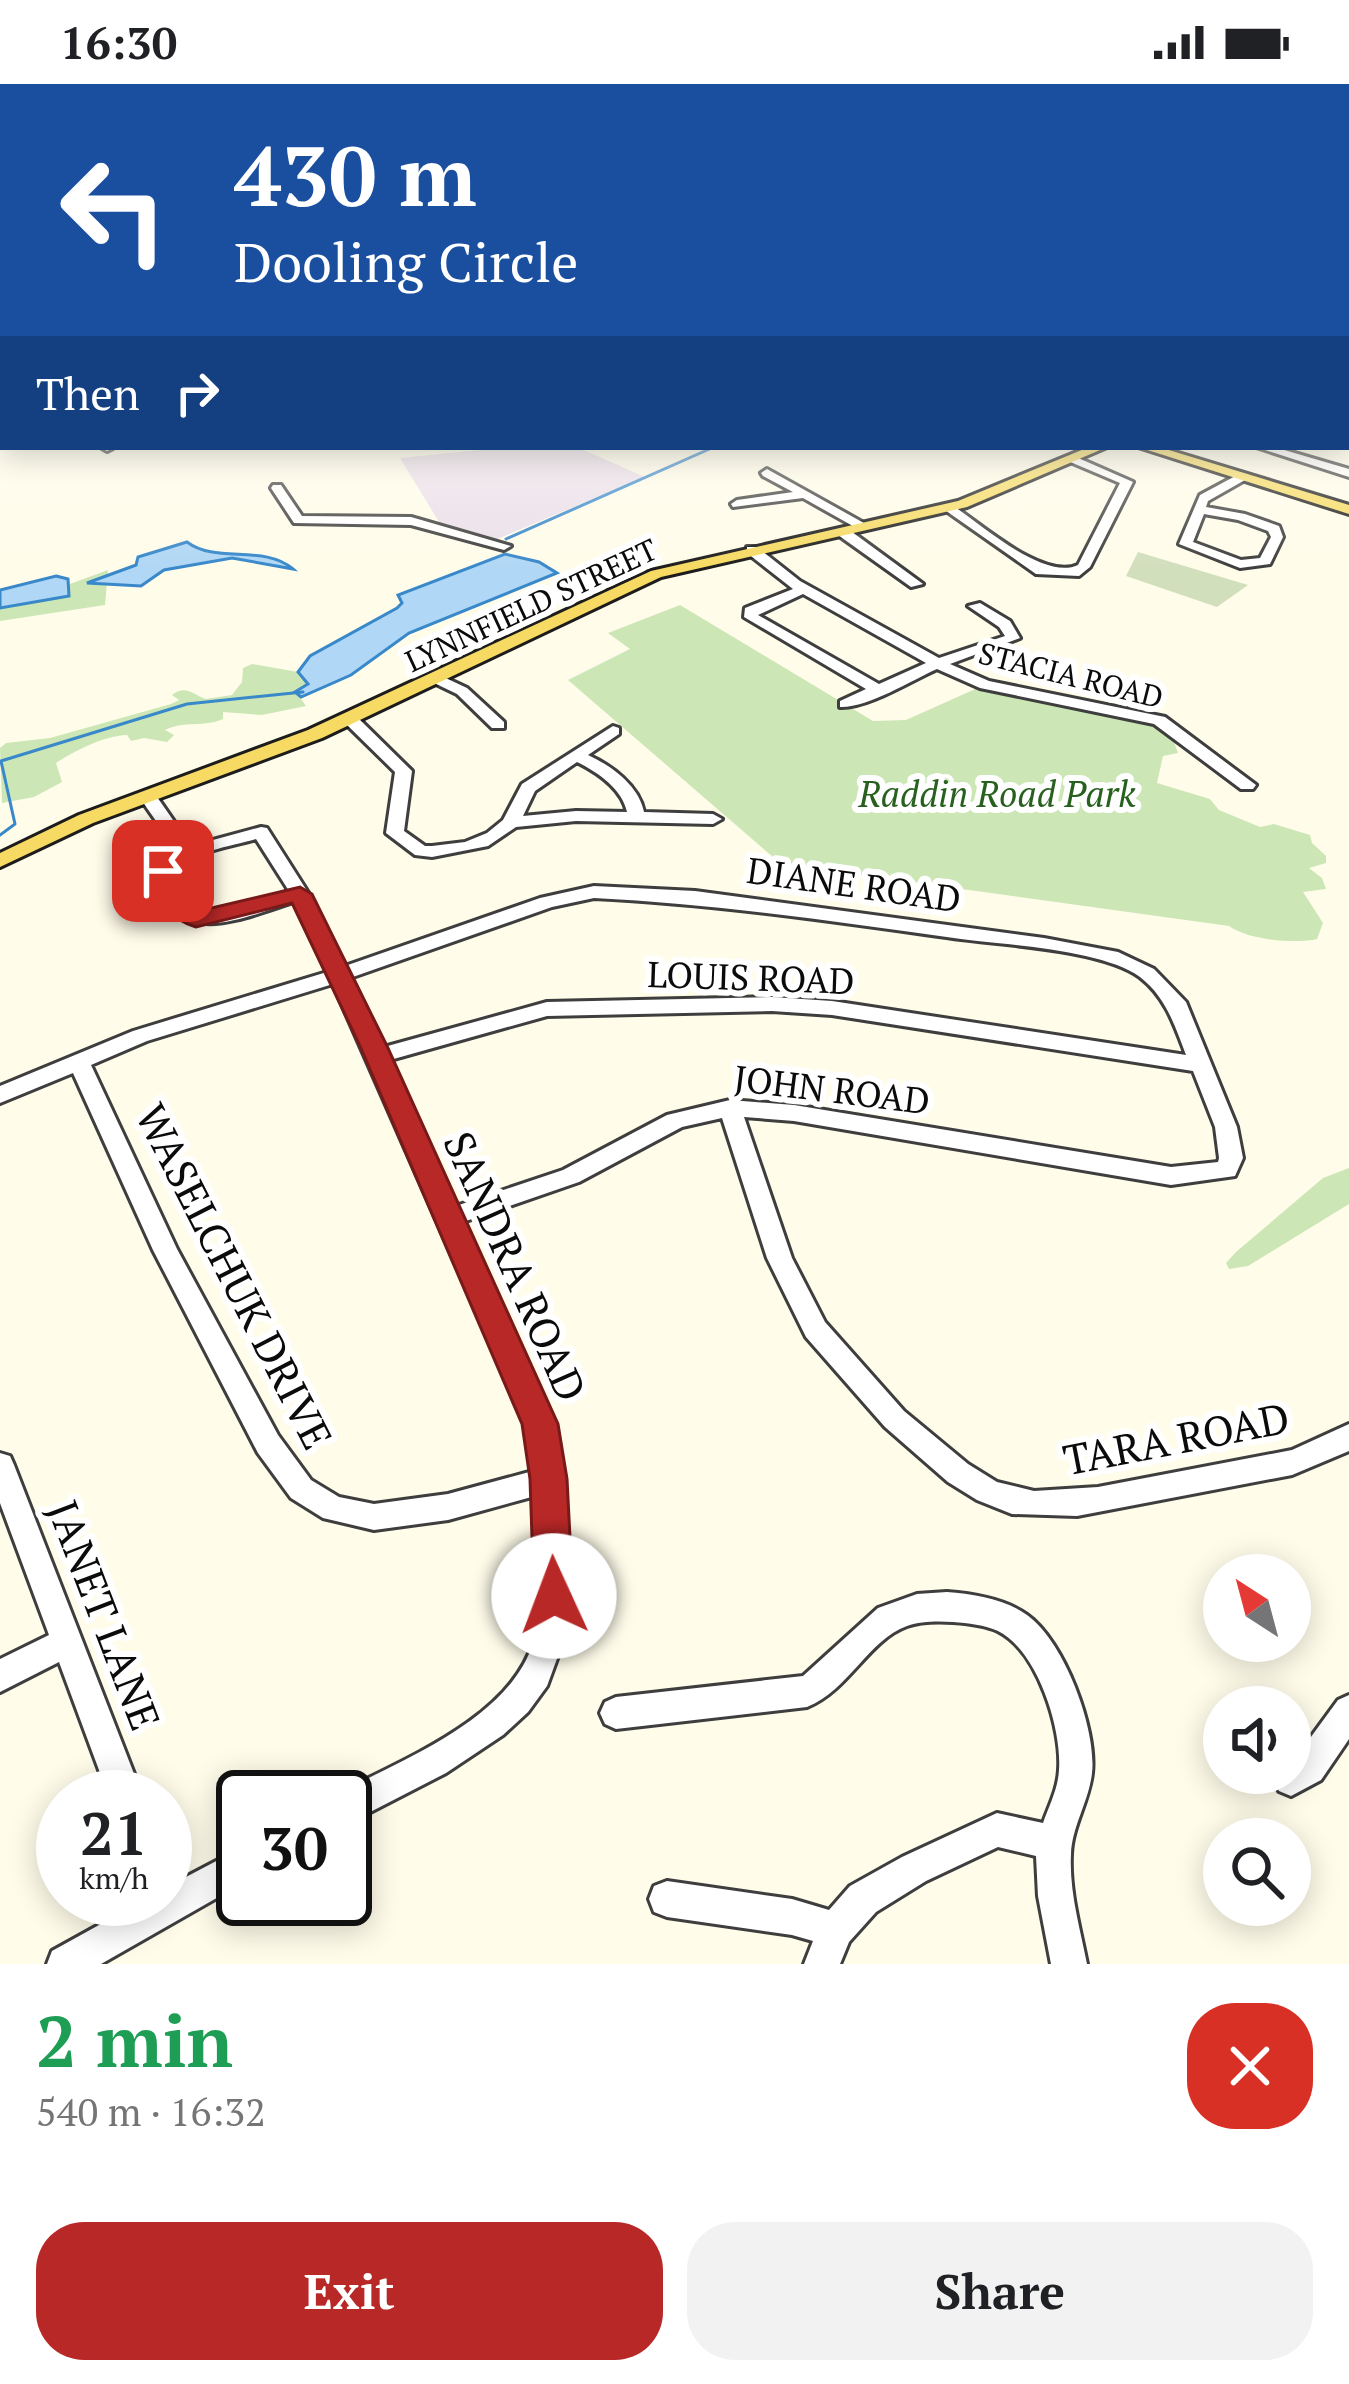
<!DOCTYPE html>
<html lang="en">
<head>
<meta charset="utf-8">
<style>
  :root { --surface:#fff; --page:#f2f2f2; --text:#202124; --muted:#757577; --accent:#b82827 }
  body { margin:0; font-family:"PT Serif",serif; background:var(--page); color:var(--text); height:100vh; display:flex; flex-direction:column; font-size:45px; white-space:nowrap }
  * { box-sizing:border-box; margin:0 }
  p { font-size:39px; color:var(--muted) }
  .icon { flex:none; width:66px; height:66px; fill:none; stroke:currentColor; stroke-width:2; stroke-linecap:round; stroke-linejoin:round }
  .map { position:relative; height:1880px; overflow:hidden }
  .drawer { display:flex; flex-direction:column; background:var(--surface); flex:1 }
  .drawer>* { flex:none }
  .top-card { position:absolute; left:0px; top:0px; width:1350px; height:366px; box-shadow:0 6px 30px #0003; background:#1a4fa0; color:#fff; overflow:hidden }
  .needle { width:78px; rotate:324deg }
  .tools { position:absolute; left:1203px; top:1470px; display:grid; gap:24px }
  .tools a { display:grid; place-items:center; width:108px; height:108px; border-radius:50%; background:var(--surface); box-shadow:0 6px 30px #0003; font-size:60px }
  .speed { position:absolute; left:36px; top:1686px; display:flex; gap:24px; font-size:60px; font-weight:700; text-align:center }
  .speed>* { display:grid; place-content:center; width:156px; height:156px; border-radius:50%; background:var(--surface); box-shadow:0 6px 30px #0003; line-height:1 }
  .speed small { font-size:30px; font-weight:400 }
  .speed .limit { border:6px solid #111; border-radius:18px; background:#fff; color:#111 }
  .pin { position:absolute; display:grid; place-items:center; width:102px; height:102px; color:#fff; margin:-51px; border-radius:24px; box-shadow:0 6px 18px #0006 }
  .me { position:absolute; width:132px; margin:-66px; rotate:358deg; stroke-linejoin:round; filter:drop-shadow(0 0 9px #0008) }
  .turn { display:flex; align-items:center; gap:42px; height:252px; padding:0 36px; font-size:54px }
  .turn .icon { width:156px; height:156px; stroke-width:2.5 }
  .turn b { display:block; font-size:84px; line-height:102px }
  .then { display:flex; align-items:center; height:114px; padding:0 36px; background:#0003; gap:24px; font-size:45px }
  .round { display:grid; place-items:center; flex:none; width:126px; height:126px; border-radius:48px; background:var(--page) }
  .overview { display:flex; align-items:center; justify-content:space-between; height:204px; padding:0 36px }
  h1 { font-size:72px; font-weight:600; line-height:90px; color:#1e9e55 }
  .primary-button { display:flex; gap:24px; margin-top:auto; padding:24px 36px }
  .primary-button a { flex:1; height:138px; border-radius:48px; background:var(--accent); color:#fff; font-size:48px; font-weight:600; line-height:138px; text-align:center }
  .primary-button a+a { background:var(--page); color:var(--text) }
  .status { display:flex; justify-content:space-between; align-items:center; height:84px; padding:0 60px; background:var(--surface); direction:ltr }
  .status svg { height:33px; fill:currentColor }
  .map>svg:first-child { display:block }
</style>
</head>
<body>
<div class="status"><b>16:30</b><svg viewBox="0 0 49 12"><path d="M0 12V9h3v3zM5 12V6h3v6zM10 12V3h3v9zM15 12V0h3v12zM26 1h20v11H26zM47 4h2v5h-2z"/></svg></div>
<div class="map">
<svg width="1349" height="1880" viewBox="0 0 1349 1880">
  <rect width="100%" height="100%" fill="#fffcea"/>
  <polygon fill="#eadfea" points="510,363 577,363 645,393 495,456 439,438 400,374"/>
  <g fill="#cce7b5">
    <polygon points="108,486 105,521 0,537 0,513 59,504"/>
    <path d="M680 521 873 637 906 636 982 602 1153 639 1170 647 1178 669 1163 672 1157 699 1210 715 1219 726 1260 743 1274 740 1310 751 1312 759 1326 772V779L1309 784 1322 794 1326 805 1303 808 1323 839 1317 855C1295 860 1248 856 1229 842L781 780 568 596 630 565 608 549Z"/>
    <path d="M252 580 298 588 308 599 296 608 306 622 262 631 223 628V635C202 644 186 636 165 646L174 651 167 658 144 654 131 657 127 651C104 652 76 666 56 679L62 698 34 713 2 719 0 664 6 659 50 654 171 620 179 616 172 611C186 600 193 611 206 615L232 611 242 598 243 584Z"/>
    <polygon points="1349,1084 1349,1120 1248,1182 1229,1185 1226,1179 1236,1168 1323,1094"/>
  </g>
  <polygon fill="#d2dfbd" points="1138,468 1248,501 1217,523 1126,492"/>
  <g fill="#b0d7f5" stroke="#3888ca" stroke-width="3">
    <path d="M187 458C216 480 264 460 293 485L232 474 164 486 141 502 87 499 136 481 138 473Z"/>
    <polygon points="505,470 539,478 557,489 409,549 351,591 301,613 295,608 308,600 298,588 310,572 397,524 402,519 398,511"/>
    <polygon points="56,492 68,495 69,512 0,524 0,506"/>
  </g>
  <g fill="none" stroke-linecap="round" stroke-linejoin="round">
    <g stroke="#3888ca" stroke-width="3">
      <polyline points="506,455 714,363"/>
      <polyline points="0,751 15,740 1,677 187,620 303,608"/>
    </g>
    <g stroke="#3e3e3e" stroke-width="6">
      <g id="minor">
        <rect x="1347" y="281" width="2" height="7"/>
        <rect x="1347" y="351" width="2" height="6"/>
        <polygon points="100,363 112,363 113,364 107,367"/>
        <polygon points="1256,363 1274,363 1349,385 1349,393"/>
        <path d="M1068 373H1076L1133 398 1090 483 1079 492 1036 490 942 424 952 421C982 441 1044 497 1078 481L1120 399 1068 377Z"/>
        <polygon points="767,385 871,443 860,446 803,414 733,423 731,420 737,416 793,408 763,392 761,389"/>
        <path d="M1241 389 1247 393 1245 396 1208 417 1206 423 1245 430 1279 442 1283 453 1270 480 1240 484 1179 460 1200 411ZM1204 430 1238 436 1268 447 1271 453 1260 474 1241 476 1193 458Z"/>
        <polygon points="273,401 281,401 302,432 411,433 511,462 504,466 411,441 294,439 271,404"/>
        <polygon points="838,445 848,445 923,500 911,503 838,451"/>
        <path d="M747 463H757L800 497 939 574 1005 552 999 543 968 522 980 519 1010 537 1020 554 950 580 989 597 1165 633 1256 701 1253 705H1241L1154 640 980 604 937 585C910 597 868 624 840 623V617L866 605 744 533 745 524 793 505 747 469ZM803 510 926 579 879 600 758 531Z"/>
        <polygon points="435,589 467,604 504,638 504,644 492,644 457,610 430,597 427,594"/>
        <path d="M350 630 356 632 412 687 404 747 425 762H432L465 758 487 749 503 736 522 700 613 642 619 644V650L588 671C612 682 639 702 644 728L713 730 722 735 713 740 576 737 516 743 488 762 432 773 415 771 386 749 395 688 344 638V632ZM577 678C599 689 622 705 627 728L576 727 523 732 535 707Z"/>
        <path d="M149 709 155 710 191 762 261 743 267 744 309 810 345 882 540 814 594 802 695 807 1044 854 1118 868 1154 885 1186 918 1237 1043 1243 1074 1235 1092 1171 1101 794 1037 744 1033 792 1174 825 1238 904 1327 968 1380 997 1398 1034 1407 1098 1403 1292 1366 1349 1340V1367L1292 1391 1077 1432 1012 1430 977 1416 948 1398 885 1343 806 1253 767 1174 722 1034 682 1043 579 1098 463 1138 554 1340 563 1395 568 1503 566 1550 547 1602 528 1628 503 1651 446 1689 345 1741V1713L333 1712C399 1677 509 1636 533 1559 547 1514 537 1458 535 1412L448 1436 374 1446 323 1434 291 1414 258 1369 153 1166 73 989 0 1019V1002L133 947 327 888 294 818C236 836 175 867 154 787L164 774 177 767 140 714ZM256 755 289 807C240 822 191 854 172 787 193 767 229 763 256 755ZM594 814C717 820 838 838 961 855 1008 861 1103 866 1140 893 1166 913 1175 942 1186 971L832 917 772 913 547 918 384 963 350 894 552 823ZM333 900 526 1340 533 1387 448 1410 374 1420 339 1413 311 1396 278 1351 177 1165 91 981 147 957ZM772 927 832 931 1193 987 1215 1043 1219 1074 1218 1078 1171 1083 794 1021 730 1016 667 1031 563 1086 456 1122 390 976 547 932Z"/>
        <polygon points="0,1369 10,1372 14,1381 143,1713 109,1713 59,1578 0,1608 0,1575 49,1551 0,1419"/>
        <path d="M947 1508C974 1510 1005 1515 1027 1531 1064 1557 1097 1645 1092 1689 1089 1717 1072 1742 1071 1770 1069 1807 1080 1844 1087 1880H1051L1038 1812 1036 1772 998 1763 926 1797 876 1828 849 1858 840 1880H804L813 1857 792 1851 667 1833 654 1828 649 1815 654 1802 667 1797 792 1815 829 1826 850 1802 902 1773 997 1729 1043 1739C1049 1722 1058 1705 1059 1686 1062 1645 1038 1567 998 1547 985 1541 968 1539 953 1538 938 1537 921 1537 907 1542 868 1556 849 1606 807 1623L616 1645 605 1640 600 1629 605 1618 616 1613 803 1592 878 1524 917 1510Z"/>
        <polygon points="1349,1611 1349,1655 1321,1696 1291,1712 1279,1707 1274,1695 1277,1689 1290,1689 1290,1677 1297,1672 1338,1616"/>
        <polygon points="243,1763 243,1799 101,1880 47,1880 52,1867 146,1815 165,1815 165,1804"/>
      </g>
    </g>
    <g stroke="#1c1c1c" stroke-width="6">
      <g id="major">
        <polygon points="1089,363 1107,363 967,423 661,493 322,654 93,739 0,783 0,769 79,731 308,646 651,487 958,417"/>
        <polygon points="1138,363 1159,363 1349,421 1349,430"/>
      </g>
    </g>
    <g stroke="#1c1c1c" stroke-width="6">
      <rect id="highway" x="0" y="222" width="3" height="5"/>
    </g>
    <use href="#minor" fill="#fff" fill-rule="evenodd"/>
    <use href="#major" fill="#f6da63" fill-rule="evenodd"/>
    <use href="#highway" fill="#f2a555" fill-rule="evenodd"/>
  </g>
  <linearGradient id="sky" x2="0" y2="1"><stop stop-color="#91c2ed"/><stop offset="0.46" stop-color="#fffef6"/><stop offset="1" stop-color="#fffef6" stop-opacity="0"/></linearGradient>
  <rect width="1349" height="485" fill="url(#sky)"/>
  <path fill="#b82827" stroke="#781a19" stroke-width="3" d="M163 780 171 782 189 822 199 827 300 803 312 810 387 962 558 1340 567 1395 573 1512 567 1525 554 1531 540 1525 534 1512 530 1395 522 1340 360 962 292 819 196 843C165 834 162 815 151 787Z"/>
  <g text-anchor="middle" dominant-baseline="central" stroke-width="12" stroke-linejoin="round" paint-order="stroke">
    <g font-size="30" fill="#0b0b0b" stroke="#fff">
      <text transform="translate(531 521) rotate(-25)">LYNNFIELD STREET</text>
      <text transform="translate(1071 591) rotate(14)">STACIA ROAD</text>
    </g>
    <g font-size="36" font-style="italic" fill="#28611e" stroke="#fff">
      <text x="997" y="709">Raddin Road Park</text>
    </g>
    <g font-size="36" fill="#0b0b0b" stroke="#fff">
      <text transform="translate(854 800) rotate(8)">DIANE ROAD</text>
      <text transform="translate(751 893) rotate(2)">LOUIS ROAD</text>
      <text transform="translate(832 1005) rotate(7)">JOHN ROAD</text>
    </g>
    <g font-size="42" fill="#0b0b0b" stroke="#fff">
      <text transform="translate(516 1182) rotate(66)">SANDRA ROAD</text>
      <text transform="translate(235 1192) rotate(63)">WASELCHUK DRIVE</text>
      <text transform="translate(1176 1354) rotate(-11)">TARA ROAD</text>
      <text transform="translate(105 1531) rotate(69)">JANET LANE</text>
    </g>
  </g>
</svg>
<div class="tools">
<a><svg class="needle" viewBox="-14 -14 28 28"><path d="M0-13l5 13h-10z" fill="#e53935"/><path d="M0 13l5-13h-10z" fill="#757577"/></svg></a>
<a><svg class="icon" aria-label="sound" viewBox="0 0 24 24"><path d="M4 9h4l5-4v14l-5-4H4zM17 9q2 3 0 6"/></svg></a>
<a><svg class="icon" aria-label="search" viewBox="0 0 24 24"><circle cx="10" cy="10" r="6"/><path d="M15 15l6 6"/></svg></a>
</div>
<div class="speed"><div>21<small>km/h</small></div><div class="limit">30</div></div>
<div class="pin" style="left:163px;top:787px;background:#d93025"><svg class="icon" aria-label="arrive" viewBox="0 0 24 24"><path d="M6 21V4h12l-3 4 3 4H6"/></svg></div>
<svg class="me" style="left:554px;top:1512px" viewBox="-20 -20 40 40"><circle r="19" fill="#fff"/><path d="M0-13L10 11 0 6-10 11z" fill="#b82827"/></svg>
<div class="top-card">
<div class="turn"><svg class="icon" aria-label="left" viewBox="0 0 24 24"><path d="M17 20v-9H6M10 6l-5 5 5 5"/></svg><div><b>430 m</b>Dooling Circle</div></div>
<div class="then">Then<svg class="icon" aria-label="right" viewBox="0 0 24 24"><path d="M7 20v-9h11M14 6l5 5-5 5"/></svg></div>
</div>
</div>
<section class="drawer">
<div class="overview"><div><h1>2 min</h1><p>540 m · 16:32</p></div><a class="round" style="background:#d93025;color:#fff"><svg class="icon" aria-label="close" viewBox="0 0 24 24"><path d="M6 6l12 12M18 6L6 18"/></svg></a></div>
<div class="primary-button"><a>Exit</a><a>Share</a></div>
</section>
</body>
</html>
